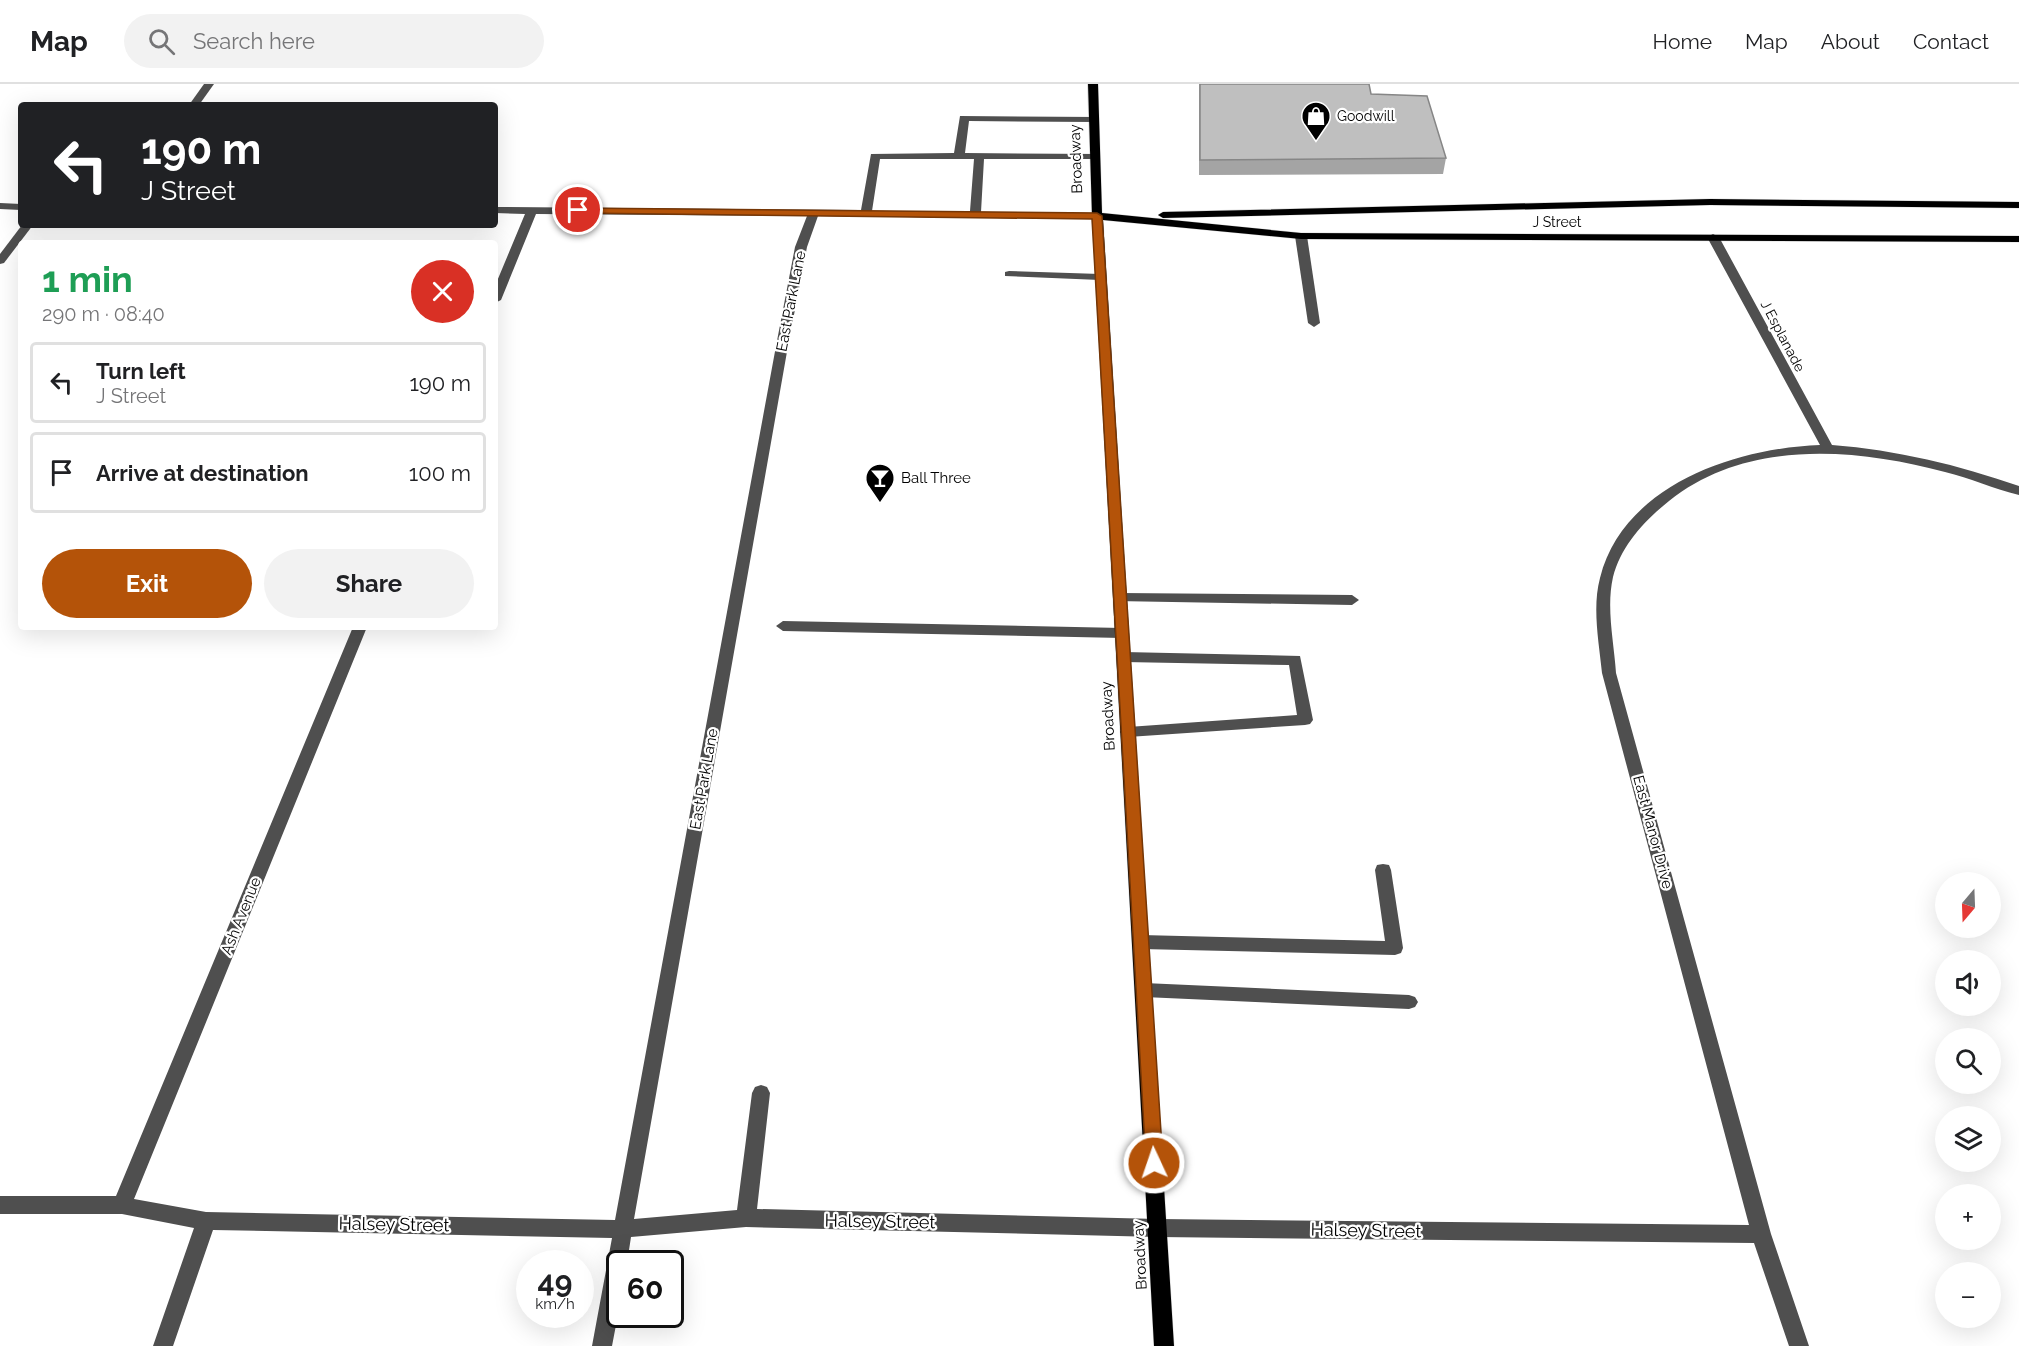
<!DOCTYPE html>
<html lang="en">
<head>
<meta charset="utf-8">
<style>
  :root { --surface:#fff; --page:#f2f2f2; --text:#202124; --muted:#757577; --line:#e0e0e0; --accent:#b45309 }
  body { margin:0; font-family:Raleway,sans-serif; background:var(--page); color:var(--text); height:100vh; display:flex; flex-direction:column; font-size:22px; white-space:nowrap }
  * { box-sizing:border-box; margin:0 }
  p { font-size:20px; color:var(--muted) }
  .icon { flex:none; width:33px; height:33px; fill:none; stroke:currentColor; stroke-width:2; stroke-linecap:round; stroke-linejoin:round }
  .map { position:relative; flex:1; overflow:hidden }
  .panel { position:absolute; left:18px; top:156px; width:480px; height:390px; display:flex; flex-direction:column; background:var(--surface); border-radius:6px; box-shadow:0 6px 24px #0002 }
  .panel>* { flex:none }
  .guide { position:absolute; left:18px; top:18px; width:480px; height:126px; border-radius:6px; box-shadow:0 6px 24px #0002; background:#202124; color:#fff; overflow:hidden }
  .needle { width:39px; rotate:199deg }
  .buttons { position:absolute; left:1935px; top:788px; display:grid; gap:12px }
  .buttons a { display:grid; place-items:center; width:66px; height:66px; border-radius:50%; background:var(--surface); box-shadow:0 6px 24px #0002; font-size:30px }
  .speed { position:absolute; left:516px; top:1166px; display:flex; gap:12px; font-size:30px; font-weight:700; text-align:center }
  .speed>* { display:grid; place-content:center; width:78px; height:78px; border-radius:50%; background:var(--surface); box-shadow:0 6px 24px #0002; line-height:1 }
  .speed small { font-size:15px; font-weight:400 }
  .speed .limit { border:3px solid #111; border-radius:9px; background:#fff; color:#111 }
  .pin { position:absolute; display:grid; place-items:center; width:51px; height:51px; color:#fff; margin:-26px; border:3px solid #fff; border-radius:50%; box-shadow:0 2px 6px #0007 }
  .me { position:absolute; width:66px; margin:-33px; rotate:357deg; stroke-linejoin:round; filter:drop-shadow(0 0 4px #0008) }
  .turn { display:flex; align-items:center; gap:21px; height:126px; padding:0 24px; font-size:27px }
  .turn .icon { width:78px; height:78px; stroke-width:2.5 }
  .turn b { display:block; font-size:42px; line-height:51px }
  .round { display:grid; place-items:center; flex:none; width:63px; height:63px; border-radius:32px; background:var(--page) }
  .headline { display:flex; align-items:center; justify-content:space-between; height:102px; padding:0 24px }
  h1 { font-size:36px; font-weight:700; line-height:45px; color:#1e9e55 }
  .cta { display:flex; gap:12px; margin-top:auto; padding:12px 24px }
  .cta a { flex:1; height:69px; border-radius:36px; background:var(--accent); color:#fff; font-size:24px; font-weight:700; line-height:69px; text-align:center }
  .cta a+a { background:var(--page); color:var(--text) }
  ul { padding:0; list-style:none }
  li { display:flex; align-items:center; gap:18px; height:81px; margin:0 12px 9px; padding:0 12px; border:3px solid var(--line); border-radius:6px }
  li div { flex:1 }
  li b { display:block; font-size:22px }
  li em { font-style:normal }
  header { display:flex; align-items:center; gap:36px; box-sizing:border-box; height:84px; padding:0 30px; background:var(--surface); border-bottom:2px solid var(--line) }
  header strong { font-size:28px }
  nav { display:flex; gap:33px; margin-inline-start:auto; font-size:21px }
  .search { width:420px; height:54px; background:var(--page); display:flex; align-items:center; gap:15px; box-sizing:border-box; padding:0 21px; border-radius:33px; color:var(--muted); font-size:22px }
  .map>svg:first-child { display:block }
</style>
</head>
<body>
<header>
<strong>Map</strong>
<div class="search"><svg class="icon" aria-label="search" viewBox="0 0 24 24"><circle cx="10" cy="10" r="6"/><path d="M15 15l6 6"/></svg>Search here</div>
<nav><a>Home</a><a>Map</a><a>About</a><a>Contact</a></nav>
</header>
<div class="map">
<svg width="2019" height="1262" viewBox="0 0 2019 1262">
  <rect width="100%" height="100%" fill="#fff"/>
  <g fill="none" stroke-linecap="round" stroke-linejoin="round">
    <g stroke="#dbdbdb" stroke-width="1">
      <g id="major">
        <polygon points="1088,0 1098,0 1102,129 1301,149 2019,152 2019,158 1301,155 1103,136 1174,1262 1154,1262 1092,132"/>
        <polygon points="1710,115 2019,118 2019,124 1710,121 1163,134 1158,131 1163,128"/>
      </g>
    </g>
    <g fill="#4f4f4f" fill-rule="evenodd">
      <polygon points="204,0 214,0 199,21 189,21"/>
      <path d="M960 32 1098 33V37L1094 38 969 37 965 69 1099 70 1100 72 1095 75H984L981 128 1097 129 1102 132 1097 135 818 132 807 163 788 262 634 1135 737 1126 752 1009 755 1003 761 1001 767 1003 770 1009 757 1125 1158 1135 1749 1141 1602 589C1599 558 1592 524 1600 494 1623 401 1736 364 1820 361L1707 153 1713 150 1719 153 1832 361C1897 366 1958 381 2019 402V411C1994 405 1970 394 1945 388 1855 364 1746 355 1669 417 1644 437 1621 462 1613 493 1606 524 1614 558 1616 589L1771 1150 1809 1262H1789L1754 1159 1158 1153 746 1143 631 1153 627 1179H620V1220L612 1262H592L612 1154 213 1146 173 1262H153L194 1144 122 1130H0V1112H116L353 543H367L134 1115 206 1128 615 1136 776 262 795 163 807 132 536 130 501 216 495 219V202L525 130 495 129V123L861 126 871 70 954 69ZM880 75H974L970 127H872Z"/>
      <polygon points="0,119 21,120 21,126 0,125"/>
      <polygon points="22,141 33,141 4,179 0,180 0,170"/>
      <polygon points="1301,149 1307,152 1320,239 1314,243 1308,239 1295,152"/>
      <polygon points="1009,187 1100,190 1106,193 1100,196 1005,192 1005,188"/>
      <polygon points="1120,509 1352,511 1359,516 1352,521 1115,517 1113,514"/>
      <polygon points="783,537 1122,544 1129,549 1122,554 783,547 776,542"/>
      <polygon points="1124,568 1300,572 1313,636 1310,640 1305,641 1128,653 1123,652 1120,648 1123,644 1128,643 1297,631 1289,581 1124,578 1117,573"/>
      <polygon points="1383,780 1389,781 1391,786 1403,864 1401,869 1395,871 1141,865 1135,863 1133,858 1135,853 1141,851 1385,857 1375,786 1377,781"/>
      <polygon points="1144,899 1409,911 1415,913 1418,918 1415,923 1409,925 1144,913 1138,911 1135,906 1138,901"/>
    </g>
    <use href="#major" fill="#000" fill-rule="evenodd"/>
  </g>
  <polygon fill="#a4a4a4" points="1199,0 1369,0 1371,10 1446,74 1443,90 1199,91"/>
  <polygon fill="#bfbfbf" stroke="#868686" stroke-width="1.5" points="1200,0 1369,0 1371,10 1427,12 1446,74 1200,76"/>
  <polygon fill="#b45309" stroke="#753606" stroke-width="1.5" points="574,124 1097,129 1102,132 1163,1079 1160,1085 1154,1087 1148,1085 1146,1079 1092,135 578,129 574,129"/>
  <defs>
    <g id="shop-pin" transform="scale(1.5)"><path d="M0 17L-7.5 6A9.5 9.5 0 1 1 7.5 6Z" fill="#000" stroke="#fff"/><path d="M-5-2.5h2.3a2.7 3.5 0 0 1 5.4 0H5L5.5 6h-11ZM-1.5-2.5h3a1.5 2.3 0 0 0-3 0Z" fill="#fff"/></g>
    <g id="bar-pin" transform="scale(1.5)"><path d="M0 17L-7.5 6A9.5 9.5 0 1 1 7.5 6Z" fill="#000" stroke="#fff"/><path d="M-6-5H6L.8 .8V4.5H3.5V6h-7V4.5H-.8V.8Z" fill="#fff"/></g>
  </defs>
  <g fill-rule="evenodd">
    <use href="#shop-pin" x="1316" y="32"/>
    <use href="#bar-pin" x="880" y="394"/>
  </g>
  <g text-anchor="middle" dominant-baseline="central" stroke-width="4.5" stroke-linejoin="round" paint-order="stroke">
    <g font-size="14" fill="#000" stroke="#fff" text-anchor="start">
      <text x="1337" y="32">Goodwill</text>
    </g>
    <g font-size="14" fill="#000" stroke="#fff">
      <text x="1557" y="138">J Street</text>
      <text transform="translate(1783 252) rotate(62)">J Esplanade</text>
    </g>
    <g font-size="15" fill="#000" stroke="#fff">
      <text transform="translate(1076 75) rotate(-92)">Broadway</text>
      <text transform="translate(791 217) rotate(-79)">East Park Lane</text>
      <text transform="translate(1108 632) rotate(-93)">Broadway</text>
      <text transform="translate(704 695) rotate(-80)">East Park Lane</text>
      <text transform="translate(1653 748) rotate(75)">East Manor Drive</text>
      <text transform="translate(241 832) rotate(-68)">Ash Avenue</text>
      <text transform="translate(1140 1171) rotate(-93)">Broadway</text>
    </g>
    <g font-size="15" fill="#000" stroke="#fff" text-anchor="start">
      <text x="901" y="394">Ball Three</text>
    </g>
    <g font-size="18" fill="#000" stroke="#fff">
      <text transform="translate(880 1137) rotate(1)">Halsey Street</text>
      <text transform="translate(394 1140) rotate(1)">Halsey Street</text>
      <text transform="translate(1366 1146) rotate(1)">Halsey Street</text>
    </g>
  </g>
</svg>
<div class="buttons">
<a><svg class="needle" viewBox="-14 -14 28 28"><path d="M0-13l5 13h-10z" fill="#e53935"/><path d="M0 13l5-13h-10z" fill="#757577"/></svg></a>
<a><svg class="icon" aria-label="sound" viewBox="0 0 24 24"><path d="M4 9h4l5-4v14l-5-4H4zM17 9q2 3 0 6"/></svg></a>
<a><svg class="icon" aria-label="search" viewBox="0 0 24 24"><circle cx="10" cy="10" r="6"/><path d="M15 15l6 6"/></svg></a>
<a><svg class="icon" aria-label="layers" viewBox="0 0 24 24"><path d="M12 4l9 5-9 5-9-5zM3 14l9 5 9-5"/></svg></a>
<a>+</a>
<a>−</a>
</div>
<div class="speed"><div>49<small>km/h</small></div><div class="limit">60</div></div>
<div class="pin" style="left:578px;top:126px;background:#d93025"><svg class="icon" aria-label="arrive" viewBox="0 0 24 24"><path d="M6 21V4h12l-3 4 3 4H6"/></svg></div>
<svg class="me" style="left:1154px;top:1079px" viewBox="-20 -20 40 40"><circle r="17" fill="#b45309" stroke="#fff" stroke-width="3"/><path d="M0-11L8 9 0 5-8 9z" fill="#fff"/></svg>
<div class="guide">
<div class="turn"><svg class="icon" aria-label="left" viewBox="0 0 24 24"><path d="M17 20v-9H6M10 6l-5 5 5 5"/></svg><div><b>190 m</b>J Street</div></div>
</div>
<section class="panel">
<div class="headline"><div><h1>1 min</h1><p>290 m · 08:40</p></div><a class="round" style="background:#d93025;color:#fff"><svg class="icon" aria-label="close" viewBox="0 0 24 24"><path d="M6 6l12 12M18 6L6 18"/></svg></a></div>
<ul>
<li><svg class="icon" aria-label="left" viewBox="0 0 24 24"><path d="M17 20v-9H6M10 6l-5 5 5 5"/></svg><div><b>Turn left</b><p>J Street</p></div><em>190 m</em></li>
<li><svg class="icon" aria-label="arrive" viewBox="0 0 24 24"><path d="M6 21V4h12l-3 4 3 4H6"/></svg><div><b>Arrive at destination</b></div><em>100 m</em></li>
</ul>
<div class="cta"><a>Exit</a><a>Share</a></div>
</section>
</div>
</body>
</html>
